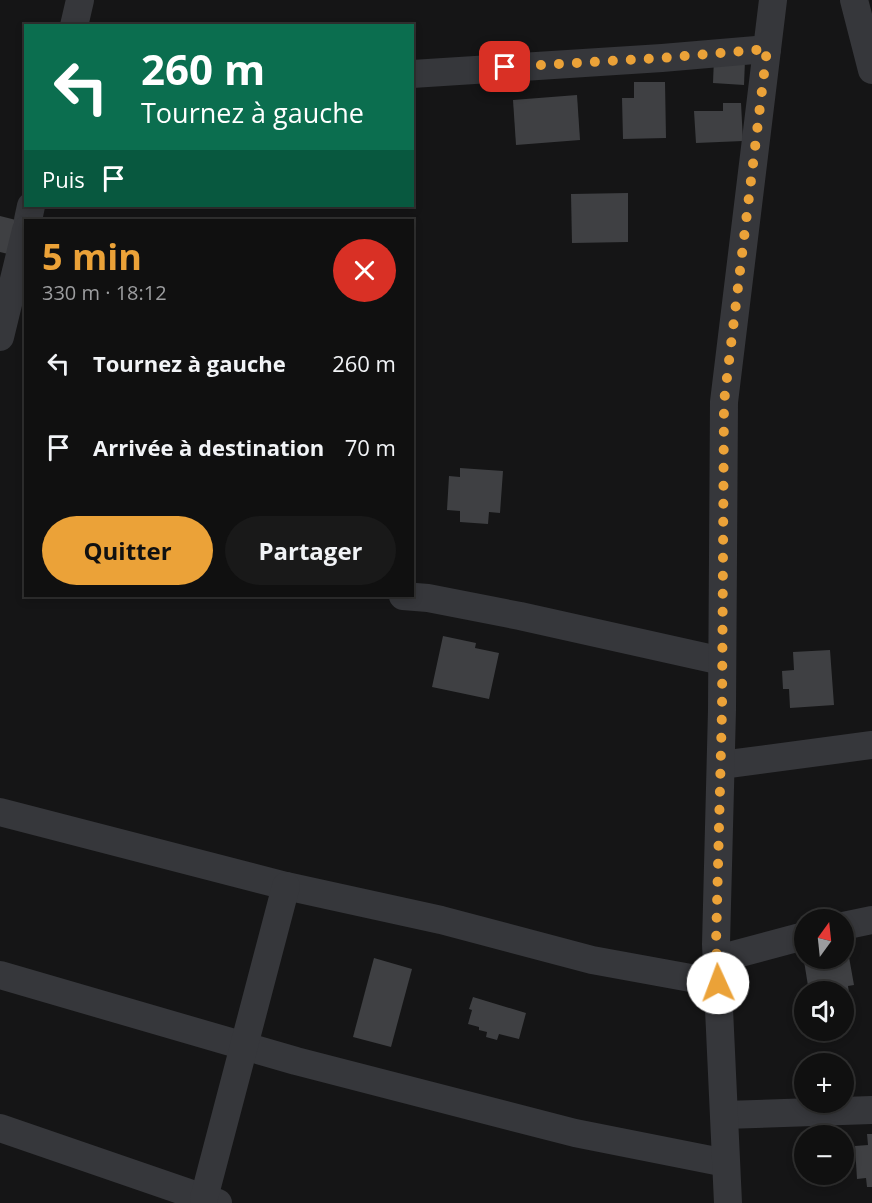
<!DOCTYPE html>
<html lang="fr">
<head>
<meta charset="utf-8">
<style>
  :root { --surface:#101010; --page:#191919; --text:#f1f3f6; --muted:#9c9d9f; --line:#303030; --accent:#eba238 }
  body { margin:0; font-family:"Open Sans",sans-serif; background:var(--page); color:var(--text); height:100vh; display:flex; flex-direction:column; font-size:22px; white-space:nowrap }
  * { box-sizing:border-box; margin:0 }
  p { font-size:20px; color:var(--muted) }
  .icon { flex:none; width:33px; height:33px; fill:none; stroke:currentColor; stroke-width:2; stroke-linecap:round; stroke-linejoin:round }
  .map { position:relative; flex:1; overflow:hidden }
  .drawer { position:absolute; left:24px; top:219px; width:390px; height:378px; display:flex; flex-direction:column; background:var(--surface); border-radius:0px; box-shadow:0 3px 9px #0003,0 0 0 2px var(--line) }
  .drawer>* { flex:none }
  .hud { position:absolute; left:24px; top:24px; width:390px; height:183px; border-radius:0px; box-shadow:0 3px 9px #0003,0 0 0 2px var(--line); background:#0b6e4f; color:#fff; overflow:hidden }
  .needle { width:39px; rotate:15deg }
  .buttons { position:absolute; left:794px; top:909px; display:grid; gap:12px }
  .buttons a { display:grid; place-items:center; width:60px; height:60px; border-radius:50%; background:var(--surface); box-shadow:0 3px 9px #0003,0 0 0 2px var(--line); font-size:30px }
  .pin { position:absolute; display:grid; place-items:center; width:51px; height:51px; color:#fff; margin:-26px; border-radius:12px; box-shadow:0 3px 9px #0006 }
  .me { position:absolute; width:66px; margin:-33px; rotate:358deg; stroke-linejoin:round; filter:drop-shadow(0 0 4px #0008) }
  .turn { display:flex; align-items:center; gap:21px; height:126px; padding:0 18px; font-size:27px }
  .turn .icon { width:78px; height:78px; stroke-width:2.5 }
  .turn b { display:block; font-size:42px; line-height:51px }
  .then { display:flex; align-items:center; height:57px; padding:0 18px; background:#0003; gap:12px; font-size:22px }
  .round { display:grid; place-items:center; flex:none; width:63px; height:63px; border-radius:32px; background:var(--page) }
  .overview { display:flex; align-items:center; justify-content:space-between; height:102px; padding:0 18px }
  h1 { font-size:36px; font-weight:700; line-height:45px; color:var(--accent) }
  .primary-button { display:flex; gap:12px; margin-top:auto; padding:12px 18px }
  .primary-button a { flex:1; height:69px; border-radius:36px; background:var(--accent); color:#111; font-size:24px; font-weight:700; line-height:69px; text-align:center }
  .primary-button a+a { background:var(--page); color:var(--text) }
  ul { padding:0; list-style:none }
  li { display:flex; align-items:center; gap:18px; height:84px; padding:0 18px }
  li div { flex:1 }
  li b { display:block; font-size:22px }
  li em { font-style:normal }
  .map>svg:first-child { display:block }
</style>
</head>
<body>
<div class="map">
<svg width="872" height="1203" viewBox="0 0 872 1203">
  <rect width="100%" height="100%" fill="#151516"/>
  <g fill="#3f4043">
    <polygon points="714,58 745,60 744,85 713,83"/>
    <polygon points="634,82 665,82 666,138 623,139 622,98 634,98"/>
    <polygon points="577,95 580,140 516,145 513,100"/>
    <polygon points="723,103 741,103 743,141 696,143 694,111 723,111"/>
    <polygon points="628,193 628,242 572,243 571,194"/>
    <polygon points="0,216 16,220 8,254 0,252"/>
    <polygon points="460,468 503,471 500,513 489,512 488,524 460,522 460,511 447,510 449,476 460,477"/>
    <polygon points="443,636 476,643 475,648 499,653 489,699 432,687"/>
    <polygon points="830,650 834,705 790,708 789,689 783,689 782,671 794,670 793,652"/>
    <polygon points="847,946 854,985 848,986 850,1000 843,1001 843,992 809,992 804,961 810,960 810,958 843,958 843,947"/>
    <polygon points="374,958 412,969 391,1047 353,1037"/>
    <polygon points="473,997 526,1013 519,1039 499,1034 497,1040 486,1037 487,1032 479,1030 479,1027 468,1024 472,1010 469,1009"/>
    <polygon points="867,1134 872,1134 872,1187 867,1187 866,1178 857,1179 855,1146 868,1145"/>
  </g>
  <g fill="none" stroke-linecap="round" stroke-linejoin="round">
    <g stroke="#36373b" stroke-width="28">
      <polyline points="854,0 872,70"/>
      <polyline points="74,26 80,0"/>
      <polyline points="412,74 662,58 767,49"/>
      <polyline points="28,220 31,206"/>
      <polyline points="0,337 26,230"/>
      <polyline points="403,596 428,598 520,616 722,661"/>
      <polyline points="721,765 872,745"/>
      <polyline points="0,812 286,886 441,920 592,960 718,983"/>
      <polyline points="843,926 872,920"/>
      <polyline points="718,959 804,936"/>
      <polyline points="0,975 296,1061 575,1133 726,1163"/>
      <polyline points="724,1115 872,1110"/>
      <polyline points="0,1128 218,1203"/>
      <polyline points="204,1198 286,886"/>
      <polyline points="728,1203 716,944 722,710 724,402 773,0"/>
    </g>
  </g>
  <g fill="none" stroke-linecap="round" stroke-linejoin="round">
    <polyline stroke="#eba238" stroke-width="10" stroke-dasharray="0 18" points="505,67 662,58 767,49 724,402 722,710 716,944 718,983"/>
  </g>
</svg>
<div class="buttons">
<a><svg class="needle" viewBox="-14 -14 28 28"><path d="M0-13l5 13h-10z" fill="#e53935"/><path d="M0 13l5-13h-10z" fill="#9c9d9f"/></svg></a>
<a><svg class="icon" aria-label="sound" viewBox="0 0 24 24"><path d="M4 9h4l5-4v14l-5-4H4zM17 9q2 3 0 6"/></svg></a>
<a>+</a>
<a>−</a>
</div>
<div class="pin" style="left:505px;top:67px;background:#d93025"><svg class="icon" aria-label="arrive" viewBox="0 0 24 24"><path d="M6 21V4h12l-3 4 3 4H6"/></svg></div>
<svg class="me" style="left:718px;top:983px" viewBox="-20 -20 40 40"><circle r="19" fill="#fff"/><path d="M0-13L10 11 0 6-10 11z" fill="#eba238"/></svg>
<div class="hud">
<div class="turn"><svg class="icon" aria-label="left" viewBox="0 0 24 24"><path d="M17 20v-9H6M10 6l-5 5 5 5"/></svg><div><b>260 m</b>Tournez à gauche</div></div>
<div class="then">Puis<svg class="icon" aria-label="arrive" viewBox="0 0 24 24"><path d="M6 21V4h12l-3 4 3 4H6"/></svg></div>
</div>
<section class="drawer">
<div class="overview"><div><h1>5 min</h1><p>330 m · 18:12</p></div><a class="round" style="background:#d93025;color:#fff"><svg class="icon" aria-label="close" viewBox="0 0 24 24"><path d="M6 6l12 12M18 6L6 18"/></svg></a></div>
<ul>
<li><svg class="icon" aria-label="left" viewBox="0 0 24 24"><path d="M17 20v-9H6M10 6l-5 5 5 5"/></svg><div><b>Tournez à gauche</b></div><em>260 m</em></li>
<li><svg class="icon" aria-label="arrive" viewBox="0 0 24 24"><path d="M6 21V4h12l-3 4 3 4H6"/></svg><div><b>Arrivée à destination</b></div><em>70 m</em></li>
</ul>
<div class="primary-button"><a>Quitter</a><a>Partager</a></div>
</section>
</div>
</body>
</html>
